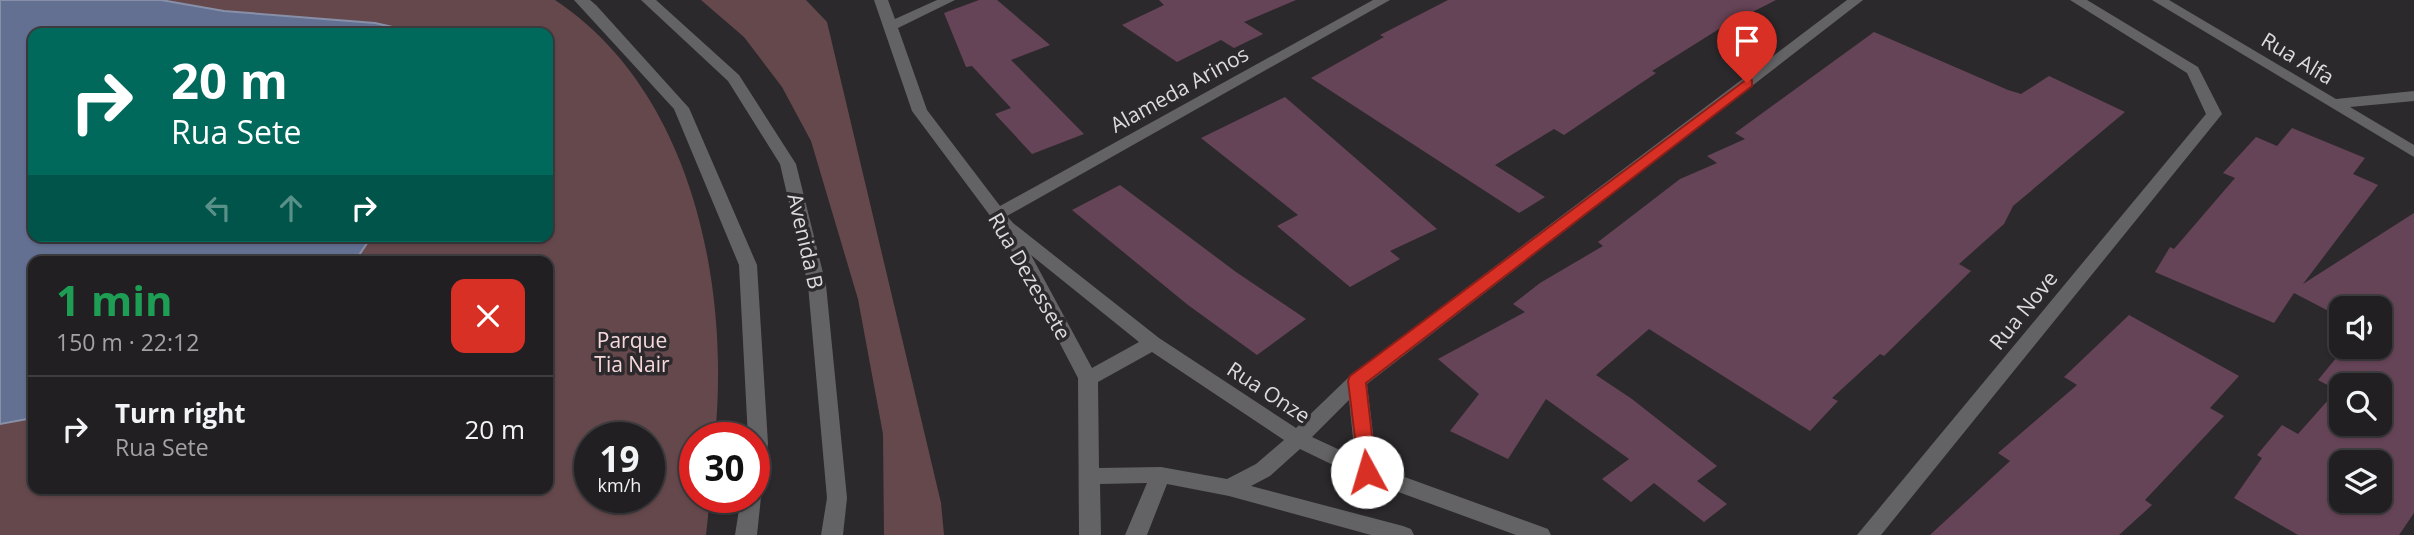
<!DOCTYPE html>
<html lang="en">
<head>
<meta charset="utf-8">
<style>
  :root { --surface:#211f22; --page:#29272a; --text:#f1f3f6; --muted:#a2a2a5; --line:#3e3d40 }
  body { margin:0; font-family:"Open Sans",sans-serif; background:var(--page); color:var(--text); height:100vh; display:flex; flex-direction:column; font-size:26px; white-space:nowrap }
  * { box-sizing:border-box; margin:0 }
  p { font-size:23px; color:var(--muted) }
  .icon { flex:none; width:38px; height:38px; fill:none; stroke:currentColor; stroke-width:2; stroke-linecap:round; stroke-linejoin:round }
  .map { position:relative; flex:1; overflow:hidden }
  .panel { position:absolute; left:28px; top:256px; width:525px; height:238px; display:flex; flex-direction:column; background:var(--surface); border-radius:14px; box-shadow:0 2px 5px #0004,0 0 0 2px var(--line) }
  .panel>* { flex:none }
  .top-card { position:absolute; left:28px; top:28px; width:525px; height:214px; border-radius:14px; box-shadow:0 2px 5px #0004,0 0 0 2px var(--line); background:#00695c; color:#fff; overflow:hidden }
  .fabs { position:absolute; left:2329px; top:296px; display:grid; gap:14px }
  .fabs a { display:grid; place-items:center; width:63px; height:63px; border-radius:14px; background:var(--surface); box-shadow:0 2px 5px #0004,0 0 0 2px var(--line); font-size:35px }
  .speed { position:absolute; left:574px; top:422px; display:flex; gap:14px; font-size:35px; font-weight:700; text-align:center }
  .speed>* { display:grid; place-content:center; width:91px; height:91px; border-radius:50%; background:var(--surface); box-shadow:0 2px 5px #0004,0 0 0 2px var(--line); line-height:1 }
  .speed small { font-size:18px; font-weight:400 }
  .speed .limit { border:10px solid #d22; background:#fff; color:#111 }
  .pin { position:absolute; display:grid; place-items:center; width:60px; height:60px; color:#fff; margin:-72px -30px; border-radius:50% 50% 50% 0; rotate:-45deg; box-shadow:0 0 7px #0007 }
  .pin .icon { rotate:45deg }
  .me { position:absolute; width:77px; margin:-38px; rotate:354deg; stroke-linejoin:round; filter:drop-shadow(0 0 5px #0008) }
  .turn { display:flex; align-items:center; gap:24px; height:147px; padding:0 28px; font-size:32px }
  .turn .icon { width:91px; height:91px; stroke-width:2.5 }
  .turn b { display:block; font-size:49px; line-height:60px }
  .lanes { display:flex; align-items:center; height:66px; padding:0 28px; background:#0003; justify-content:center; gap:35px; direction:ltr }
  .lanes .off { opacity:.35 }
  .round { display:grid; place-items:center; flex:none; width:74px; height:74px; border-radius:14px; background:var(--page) }
  .headline { display:flex; align-items:center; justify-content:space-between; height:119px; padding:0 28px }
  h1 { font-size:42px; font-weight:700; line-height:52px; color:#1e9e55 }
  ul { padding:0; list-style:none }
  li { display:flex; align-items:center; gap:21px; height:105px; padding:0 28px; border-top:2px solid var(--line) }
  li div { flex:1 }
  li b { display:block; font-size:26px }
  li em { font-style:normal }
  .map>svg:first-child { display:block }
</style>
</head>
<body>
<div class="map">
<svg width="2414" height="535" viewBox="0 0 2414 535">
  <rect width="100%" height="100%" fill="#2c292d"/>
  <g fill="#65484c" fill-rule="evenodd">
    <path d="M0 0H555C692 91 730 283 715 437L695 438V497H710L706 535H0ZM33 33H548V236H33ZM33 261H548V488H33ZM590 438H649V497H590Z"/>
    <polygon points="701,0 806,0 827,22 941,503 944,535 884,535 883,434 858,299 811,141 782,87 744,37"/>
  </g>
  <polygon fill="#637092" stroke="#8790a8" stroke-width="2" points="0,0 161,0 224,11 375,23 402,29 404,33 33,33 33,236 372,236 355,261 33,261 33,418 0,424"/>
  <g fill="#664457" fill-rule="evenodd">
    <polygon points="979,0 997,0 1050,45 1011,60 1084,134 1032,154 995,114 1011,108 972,66 966,67 944,13"/>
    <polygon points="1159,0 1296,0 1244,22 1263,34 1234,48 1221,40 1177,62 1122,25 1164,5"/>
    <polygon points="1448,0 1776,0 1719,29 1652,71 1656,73 1564,135 1554,129 1495,165 1545,197 1519,213 1311,78 1384,37 1380,35"/>
    <polygon points="1874,32 2008,90 2021,94 2049,76 2125,112 2013,206 2004,224 1959,264 1971,271 1884,356 1880,354 1832,398 1838,401 1810,431 1649,329 1596,375 1632,399 1717,466 1697,481 1727,504 1704,522 1654,483 1631,502 1602,479 1629,459 1546,399 1508,459 1450,431 1479,394 1438,359 1525,312 1513,304 1540,283 1603,246 1598,242 1680,179 1717,163 1707,156 1745,139 1735,133"/>
    <polygon points="1285,97 1437,229 1390,251 1400,259 1350,287 1277,226 1298,215 1201,138"/>
    <path d="M2292 128 2365 158 2353 174 2378 185 2303 284 2414 213V513L2399 535H2298L2234 498 2262 458 2257 455 2282 425 2298 434 2337 390 2318 380 2346 346H2380V308H2342V318L2294 293 2274 323 2155 272 2170 247 2174 249 2235 178 2223 173 2256 137 2277 146ZM2342 385H2380V424H2342ZM2342 462H2380V500H2342Z"/>
    <polygon points="1120,185 1236,272 1306,319 1257,355 1188,305 1072,210"/>
    <polygon points="2129,315 2239,376 2210,408 2224,416 2145,500 2152,505 2119,535 1930,535 2010,461 1998,453 2077,385 2064,377"/>
  </g>
  <g fill="none" stroke-linecap="round" stroke-linejoin="round">
    <g fill="#636365" fill-rule="evenodd">
      <polygon points="574,0 590,0 596,5 689,108 757,265 768,444 761,477 754,479 754,438 748,438 739,265 674,109"/>
      <polygon points="641,0 656,0 739,75 796,164 826,285 847,498 843,535 821,535 827,498 808,285 780,164 728,81"/>
      <path d="M874 0H888L895 19 937 0H955L898 28 927 110 1000 206 1373 0H1390L1007 216 1013 223 1159 338 1296 428 1350 376 1847 0H1863L1367 384 1377 467 1548 529 1551 535H1516L1360 478 1300 449 1270 476 1251 486 1403 526 1411 529 1414 535H1371L1229 496 1167 484 1147 535H1125L1147 483 1100 484 1101 535H1079L1078 378 1000 229 912 111ZM1031 255 1139 342 1092 368ZM1152 352 1284 440 1256 464 1227 479 1161 467 1099 468 1098 382ZM1349 400 1355 457 1312 437Z"/>
      <polygon points="2070,0 2087,0 2198,67 2222,114 1881,535 1857,535 2206,114 2187,73"/>
      <polygon points="2152,0 2169,0 2336,99 2414,91 2414,101 2350,107 2414,145 2414,157"/>
      <polygon points="754,490 761,497 757,535 735,535 741,497 754,497"/>
    </g>
  </g>
  <polygon fill="#d93025" stroke="#8d1f18" stroke-width="2" points="1747,79 1752,80 1752,86 1366,383 1376,472 1373,478 1367,480 1360,478 1348,381 1350,376"/>
  <g text-anchor="middle" dominant-baseline="central" stroke-width="7" stroke-linejoin="round" paint-order="stroke">
    <g font-size="21" fill="#dcdbdd" stroke="#2c292d">
      <text transform="translate(2298 58) rotate(31)">Rua Alfa</text>
      <text transform="translate(1179 89) rotate(-29)">Alameda Arinos</text>
      <text transform="translate(806 241) rotate(77)">Avenida B</text>
      <text transform="translate(1030 276) rotate(60)">Rua Dezessete</text>
      <text transform="translate(2023 310) rotate(-51)">Rua Nove</text>
      <text transform="translate(1269 392) rotate(33)">Rua Onze</text>
    </g>
    <g font-size="21" fill="#f6d8db" stroke="#2c292d">
      <text x="632" y="340">Parque<tspan x="632" dy="24">Tia Nair</tspan></text>
    </g>
  </g>
</svg>
<div class="fabs">
<a><svg class="icon" aria-label="sound" viewBox="0 0 24 24"><path d="M4 9h4l5-4v14l-5-4H4zM17 9q2 3 0 6"/></svg></a>
<a><svg class="icon" aria-label="search" viewBox="0 0 24 24"><circle cx="10" cy="10" r="6"/><path d="M15 15l6 6"/></svg></a>
<a><svg class="icon" aria-label="layers" viewBox="0 0 24 24"><path d="M12 4l9 5-9 5-9-5zM3 14l9 5 9-5"/></svg></a>
</div>
<div class="speed"><div>19<small>km/h</small></div><div class="limit">30</div></div>
<div class="pin" style="left:1747px;top:83px;background:#d93025"><svg class="icon" aria-label="arrive" viewBox="0 0 24 24"><path d="M6 21V4h12l-3 4 3 4H6"/></svg></div>
<svg class="me" style="left:1367px;top:472px" viewBox="-20 -20 40 40"><circle r="19" fill="#fff"/><path d="M0-13L10 11 0 6-10 11z" fill="#d93025"/></svg>
<div class="top-card">
<div class="turn"><svg class="icon" aria-label="right" viewBox="0 0 24 24"><path d="M7 20v-9h11M14 6l5 5-5 5"/></svg><div><b>20 m</b>Rua Sete</div></div>
<div class="lanes"><svg class="icon off" aria-label="left" viewBox="0 0 24 24"><path d="M17 20v-9H6M10 6l-5 5 5 5"/></svg><svg class="icon off" aria-label="ahead" viewBox="0 0 24 24"><path d="M12 20V5M6 11l6-6 6 6"/></svg><svg class="icon" aria-label="right" viewBox="0 0 24 24"><path d="M7 20v-9h11M14 6l5 5-5 5"/></svg></div>
</div>
<section class="panel">
<div class="headline"><div><h1>1 min</h1><p>150 m · 22:12</p></div><a class="round" style="background:#d93025;color:#fff"><svg class="icon" aria-label="close" viewBox="0 0 24 24"><path d="M6 6l12 12M18 6L6 18"/></svg></a></div>
<ul>
<li><svg class="icon" aria-label="right" viewBox="0 0 24 24"><path d="M7 20v-9h11M14 6l5 5-5 5"/></svg><div><b>Turn right</b><p>Rua Sete</p></div><em>20 m</em></li>
</ul>
</section>
</div>
</body>
</html>
